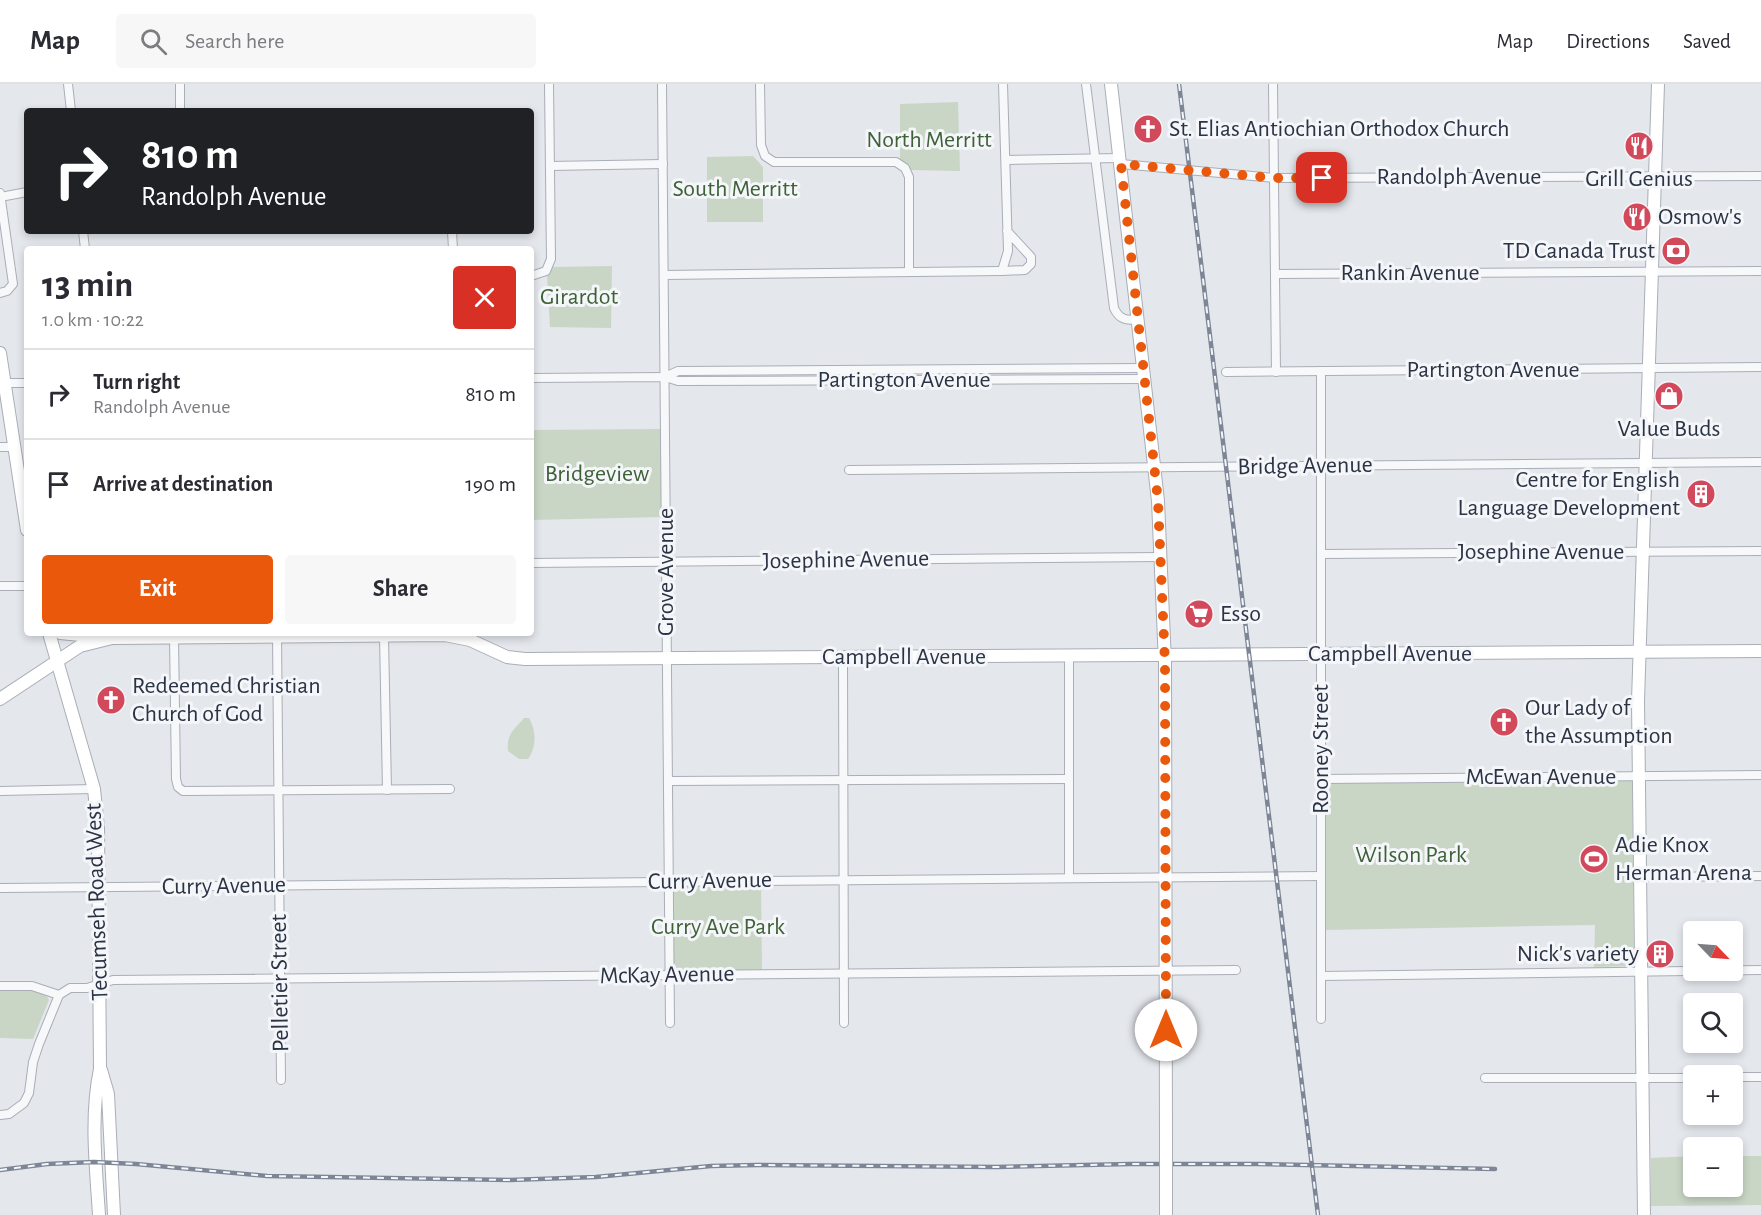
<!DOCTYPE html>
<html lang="en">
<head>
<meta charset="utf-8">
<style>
  :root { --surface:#fff; --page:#f7f7f7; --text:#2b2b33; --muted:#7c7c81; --line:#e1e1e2; --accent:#ea580c }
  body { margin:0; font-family:"Alegreya Sans",sans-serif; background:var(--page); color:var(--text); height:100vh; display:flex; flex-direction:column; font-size:22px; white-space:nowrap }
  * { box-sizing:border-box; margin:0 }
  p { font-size:20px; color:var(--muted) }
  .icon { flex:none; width:33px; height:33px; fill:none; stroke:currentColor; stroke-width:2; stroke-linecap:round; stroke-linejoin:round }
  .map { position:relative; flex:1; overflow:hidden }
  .sheet { position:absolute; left:24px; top:162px; width:510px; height:390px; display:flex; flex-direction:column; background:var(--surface); border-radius:6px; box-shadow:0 3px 9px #0003 }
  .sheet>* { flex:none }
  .hud { position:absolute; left:24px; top:24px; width:510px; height:126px; border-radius:6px; box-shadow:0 3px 9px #0003; background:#202124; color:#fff; overflow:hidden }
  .needle { width:39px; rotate:115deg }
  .fabs { position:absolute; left:1683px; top:837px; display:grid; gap:12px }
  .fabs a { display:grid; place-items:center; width:60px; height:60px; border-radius:6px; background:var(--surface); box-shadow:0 3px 9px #0003; font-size:30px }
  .pin { position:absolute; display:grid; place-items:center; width:51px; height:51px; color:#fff; margin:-26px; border-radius:12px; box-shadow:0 3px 9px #0006 }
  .me { position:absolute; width:66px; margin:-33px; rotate:0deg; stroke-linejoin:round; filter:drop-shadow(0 0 4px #0008) }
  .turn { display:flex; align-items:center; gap:21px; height:126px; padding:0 18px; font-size:27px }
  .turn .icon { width:78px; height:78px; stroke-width:2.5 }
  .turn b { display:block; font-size:42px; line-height:51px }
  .round { display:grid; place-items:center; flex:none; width:63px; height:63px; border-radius:6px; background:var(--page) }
  .head { display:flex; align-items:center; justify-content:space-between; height:102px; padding:0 18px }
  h1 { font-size:36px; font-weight:700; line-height:45px }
  .primary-button { display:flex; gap:12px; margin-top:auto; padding:12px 18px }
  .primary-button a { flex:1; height:69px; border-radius:6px; background:var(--accent); color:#fff; font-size:24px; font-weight:700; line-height:69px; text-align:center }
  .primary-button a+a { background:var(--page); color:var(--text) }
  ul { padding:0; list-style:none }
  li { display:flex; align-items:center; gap:18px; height:90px; padding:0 18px; border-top:2px solid var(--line) }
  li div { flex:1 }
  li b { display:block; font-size:22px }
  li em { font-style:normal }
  header { display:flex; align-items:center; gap:36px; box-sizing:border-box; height:84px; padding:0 30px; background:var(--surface); border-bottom:2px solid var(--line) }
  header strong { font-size:28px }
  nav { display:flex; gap:33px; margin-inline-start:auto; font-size:21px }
  .search { width:420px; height:54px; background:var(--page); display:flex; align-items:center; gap:15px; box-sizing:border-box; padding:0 21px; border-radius:6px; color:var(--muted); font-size:22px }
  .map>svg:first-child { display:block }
</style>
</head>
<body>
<header>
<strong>Map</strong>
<div class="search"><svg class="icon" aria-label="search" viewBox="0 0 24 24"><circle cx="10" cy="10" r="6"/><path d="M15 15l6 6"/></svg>Search here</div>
<nav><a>Map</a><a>Directions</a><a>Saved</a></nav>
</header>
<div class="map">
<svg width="1761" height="1131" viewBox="0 0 1761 1131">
  <rect width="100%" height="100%" fill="#e4e7ec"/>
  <g fill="#c9d6c5">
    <polygon points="958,18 960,87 911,86 900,75 900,20"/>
    <polygon points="753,72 763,83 763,138 707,138 707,73"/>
    <polygon points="612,182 611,244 550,243 547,190 553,183"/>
    <polygon points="663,345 662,433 531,436 531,346"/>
    <path d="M524 634H529C536 646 537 663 528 675H519L508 667C506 650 515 645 524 634Z"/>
    <polygon points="1632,696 1634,879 1629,882 1594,883 1595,841 1325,846 1325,699"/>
    <polygon points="761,799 762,886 681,887 677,885 674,879 674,808 676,802 682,800"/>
    <polygon points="0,905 29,905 46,911 49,916 33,955 0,954"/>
    <polygon points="1693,1072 1694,1102 1732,1102 1733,1072 1761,1072 1761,1121 1651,1122 1651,1074"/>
  </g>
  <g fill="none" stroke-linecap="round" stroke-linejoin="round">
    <g stroke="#a9aeb7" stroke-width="10">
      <g id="street">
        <polyline points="68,0 71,27"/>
        <polyline points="180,0 180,27"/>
        <polyline points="662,0 670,939"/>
        <polyline points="760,0 761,61 765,72 774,78 896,78 905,84 909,93 909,188"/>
        <polyline points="1003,0 1008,167 1002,187 1025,186 1031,180 1031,173 1007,147"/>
        <path d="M1086 0 1114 224C1119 235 1126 237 1137 235"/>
        <polyline points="1273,0 1276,288"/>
        <polyline points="1006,76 1120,74"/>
        <polyline points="1121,80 1274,94 1761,92"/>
        <polyline points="550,82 663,80"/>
        <polyline points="0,109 13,200 7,207 0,209"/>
        <polyline points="0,113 27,108"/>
        <polyline points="83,147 85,165"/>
        <polyline points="452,147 453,165"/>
        <polyline points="1275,190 1761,187"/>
        <polyline points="664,191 1002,187"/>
        <polyline points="531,192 546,187 551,175 549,0"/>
        <polyline points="1321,287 1321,935"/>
        <polyline points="1226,288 1761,283"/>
        <polyline points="665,293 678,287 1143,284"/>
        <polyline points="531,294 665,293 678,297 1145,295"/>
        <polyline points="5,299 27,299"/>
        <polyline points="0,363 14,363"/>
        <polyline points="849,386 1761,378"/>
        <polyline points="1321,470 1761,467"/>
        <polyline points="531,479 1160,473"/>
        <polyline points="0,502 27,502"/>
        <polyline points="277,549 281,996"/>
        <polyline points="384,552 387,706"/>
        <polyline points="174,553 176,695 178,703 183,707 450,705"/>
        <polyline points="1069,572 1069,794"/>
        <polyline points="843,573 844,939"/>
        <polyline points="1321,695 1761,691"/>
        <polyline points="668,697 1069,695"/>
        <polyline points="0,707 94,705"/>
        <polyline points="1641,793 1761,792"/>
        <polyline points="0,804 1321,792"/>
        <polyline points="1321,892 1761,886"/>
        <polyline points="0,902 32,902 59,911"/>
        <polyline points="1732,993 1761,993"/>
        <polyline points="1485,994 1694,994"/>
        <polyline points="0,1031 9,1030 24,1019 29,1009 33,978 39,960 59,911 70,904 87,904 113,896 1236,886"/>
      </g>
    </g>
    <g stroke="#a9aeb7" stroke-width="14">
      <g id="secondary">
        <polyline points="1111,0 1158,417 1165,579 1166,1060"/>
        <polyline points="0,269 27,446"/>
        <path d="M49 549 94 705 98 744 100 985C90 1033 96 1083 99 1131"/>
        <polyline points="60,549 102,553"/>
        <polyline points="0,615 80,562 112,554 445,551 470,556 507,573 525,575 1761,567"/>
        <polyline points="101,986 108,1010 114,1131"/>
        <polyline points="1166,1095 1166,1131"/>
        <polyline points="1644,1131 1638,617 1658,0"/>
      </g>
    </g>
    <use href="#street" stroke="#f7f8fa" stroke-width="8"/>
    <use href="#secondary" stroke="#fff" stroke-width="12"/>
    <g stroke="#7d8696" stroke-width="4.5">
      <g id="rail">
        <polyline points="1179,0 1318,1131"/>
        <polyline points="0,1086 47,1080 94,1078 136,1080 267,1092 510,1096 596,1093 711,1082 757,1081 996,1083 1130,1080 1257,1080 1495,1085"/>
      </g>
    </g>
    <use href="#rail" stroke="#f4f6f9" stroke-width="2" stroke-dasharray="7" stroke-linecap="butt"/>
    <g stroke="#a9aeb7" stroke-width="14" stroke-linecap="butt">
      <polyline id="secondary-bridge" points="1166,1095 1166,1060"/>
    </g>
    <use href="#secondary-bridge" stroke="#fff" stroke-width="12"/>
  </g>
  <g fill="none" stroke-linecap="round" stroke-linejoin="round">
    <polyline stroke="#ea580c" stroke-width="10" stroke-dasharray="0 18" points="1166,946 1165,579 1158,417 1121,80 1274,94 1322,94"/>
  </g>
  <defs>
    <g id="church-disc" transform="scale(1.5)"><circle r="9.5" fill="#d1495b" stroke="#f4f6f9"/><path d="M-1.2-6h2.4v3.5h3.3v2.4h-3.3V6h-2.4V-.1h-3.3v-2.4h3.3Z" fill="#fff"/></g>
    <g id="restaurant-disc" transform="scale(1.5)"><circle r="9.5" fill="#d1495b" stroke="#f4f6f9"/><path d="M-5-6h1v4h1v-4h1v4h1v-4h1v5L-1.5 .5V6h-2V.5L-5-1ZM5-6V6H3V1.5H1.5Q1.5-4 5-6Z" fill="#fff"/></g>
    <g id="bank-disc" transform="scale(1.5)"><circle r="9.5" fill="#d1495b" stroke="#f4f6f9"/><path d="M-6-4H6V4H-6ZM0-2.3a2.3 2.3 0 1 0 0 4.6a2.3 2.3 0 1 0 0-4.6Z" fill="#fff"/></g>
    <g id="shop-disc" transform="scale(1.5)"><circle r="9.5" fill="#d1495b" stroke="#f4f6f9"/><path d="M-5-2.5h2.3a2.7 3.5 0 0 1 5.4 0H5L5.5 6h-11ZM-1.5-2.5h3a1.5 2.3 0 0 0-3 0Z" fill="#fff"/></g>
    <g id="building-disc" transform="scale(1.5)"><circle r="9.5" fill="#d1495b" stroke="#f4f6f9"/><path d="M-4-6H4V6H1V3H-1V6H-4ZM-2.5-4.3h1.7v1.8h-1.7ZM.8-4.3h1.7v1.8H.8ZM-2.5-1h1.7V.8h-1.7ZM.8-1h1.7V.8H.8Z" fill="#fff"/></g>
    <g id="supermarket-disc" transform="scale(1.5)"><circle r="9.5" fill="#d1495b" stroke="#f4f6f9"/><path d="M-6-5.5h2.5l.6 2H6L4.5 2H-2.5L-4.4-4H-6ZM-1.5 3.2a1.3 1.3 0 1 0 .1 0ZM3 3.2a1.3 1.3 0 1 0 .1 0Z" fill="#fff"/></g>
    <g id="stadium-disc" transform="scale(1.5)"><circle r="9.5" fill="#d1495b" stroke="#f4f6f9"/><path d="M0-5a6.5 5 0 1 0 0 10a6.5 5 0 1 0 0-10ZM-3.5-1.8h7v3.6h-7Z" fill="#fff"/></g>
  </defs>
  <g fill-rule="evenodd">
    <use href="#church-disc" x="1148" y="45"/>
    <use href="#restaurant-disc" x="1639" y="62"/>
    <use href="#restaurant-disc" x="1637" y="133"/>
    <use href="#bank-disc" x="1676" y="167"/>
    <use href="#shop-disc" x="1669" y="312"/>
    <use href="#building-disc" x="1701" y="410"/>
    <use href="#supermarket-disc" x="1199" y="530"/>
    <use href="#church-disc" x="111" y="616"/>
    <use href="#church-disc" x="1504" y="638"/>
    <use href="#stadium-disc" x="1594" y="775"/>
    <use href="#building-disc" x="1660" y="870"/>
  </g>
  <g text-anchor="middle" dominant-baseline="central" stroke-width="6" stroke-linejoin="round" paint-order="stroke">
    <g font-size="24" fill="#2b3445" stroke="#f4f6f9" text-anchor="start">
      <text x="1169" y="45">St. Elias Antiochian Orthodox Church</text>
      <text x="1639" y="95" text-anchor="middle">Grill Genius</text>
      <text x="1658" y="133">Osmow's</text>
      <text x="1655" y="167" text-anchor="end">TD Canada Trust</text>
      <text x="1669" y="345" text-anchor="middle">Value Buds</text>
      <text x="1680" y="396" text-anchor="end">Centre for English<tspan x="1680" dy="28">Language Development</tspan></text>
      <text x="1220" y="530">Esso</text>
      <text x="132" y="602">Redeemed Christian<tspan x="132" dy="28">Church of God</tspan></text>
      <text x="1525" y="624">Our Lady of<tspan x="1525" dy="28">the Assumption</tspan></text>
      <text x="1615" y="761">Adie Knox<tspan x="1615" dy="28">Herman Arena</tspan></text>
      <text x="1639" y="870" text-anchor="end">Nick's variety</text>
    </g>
    <g font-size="24" fill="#3f6138" stroke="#f4f6f9">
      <text x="929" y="56">North Merritt</text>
      <text x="735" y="105">South Merritt</text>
      <text x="579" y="213">Girardot</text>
      <text x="597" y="390">Bridgeview</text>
      <text x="1411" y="771">Wilson Park</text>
      <text x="718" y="843">Curry Ave Park</text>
    </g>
    <g font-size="24" fill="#2b3445" stroke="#f4f6f9">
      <text x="1459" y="93">Randolph Avenue</text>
      <text x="1410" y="189">Rankin Avenue</text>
      <text x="1493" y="286">Partington Avenue</text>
      <text x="904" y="296">Partington Avenue</text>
      <text transform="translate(1305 382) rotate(-1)">Bridge Avenue</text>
      <text x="1541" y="468">Josephine Avenue</text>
      <text transform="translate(846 476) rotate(-1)">Josephine Avenue</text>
      <text transform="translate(666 488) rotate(-90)">Grove Avenue</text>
      <text x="1390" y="570">Campbell Avenue</text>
      <text x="904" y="573">Campbell Avenue</text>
      <text transform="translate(1321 665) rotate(-90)">Rooney Street</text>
      <text x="1541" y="693">McEwan Avenue</text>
      <text transform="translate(710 797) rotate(-1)">Curry Avenue</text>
      <text transform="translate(224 802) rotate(-1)">Curry Avenue</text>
      <text transform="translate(97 818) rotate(-92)">Tecumseh Road West</text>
      <text transform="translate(667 891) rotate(-1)">McKay Avenue</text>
      <text transform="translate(280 899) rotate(-91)">Pelletier Street</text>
    </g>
  </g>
</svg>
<div class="fabs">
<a><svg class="needle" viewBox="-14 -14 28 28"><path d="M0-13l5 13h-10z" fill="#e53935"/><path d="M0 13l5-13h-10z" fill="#7c7c81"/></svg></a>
<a><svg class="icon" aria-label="search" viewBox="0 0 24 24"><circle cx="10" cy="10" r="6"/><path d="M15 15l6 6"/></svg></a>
<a>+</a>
<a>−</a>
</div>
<div class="pin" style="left:1322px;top:94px;background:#d93025"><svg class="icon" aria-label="arrive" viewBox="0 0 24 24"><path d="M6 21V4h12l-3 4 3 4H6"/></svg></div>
<svg class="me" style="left:1166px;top:946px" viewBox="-20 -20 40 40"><circle r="19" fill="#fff"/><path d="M0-13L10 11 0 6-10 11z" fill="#ea580c"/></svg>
<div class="hud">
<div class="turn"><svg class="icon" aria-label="right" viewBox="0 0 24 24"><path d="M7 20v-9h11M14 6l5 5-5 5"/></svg><div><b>810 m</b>Randolph Avenue</div></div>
</div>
<section class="sheet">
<div class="head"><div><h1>13 min</h1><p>1.0 km · 10:22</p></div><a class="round" style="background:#d93025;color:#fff"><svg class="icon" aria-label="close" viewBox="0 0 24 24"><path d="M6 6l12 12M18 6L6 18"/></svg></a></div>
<ul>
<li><svg class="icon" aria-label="right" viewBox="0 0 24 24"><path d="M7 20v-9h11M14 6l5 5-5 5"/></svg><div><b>Turn right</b><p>Randolph Avenue</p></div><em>810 m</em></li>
<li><svg class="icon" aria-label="arrive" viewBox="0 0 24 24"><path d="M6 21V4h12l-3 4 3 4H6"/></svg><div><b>Arrive at destination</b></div><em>190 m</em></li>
</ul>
<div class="primary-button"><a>Exit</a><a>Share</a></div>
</section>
</div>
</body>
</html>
